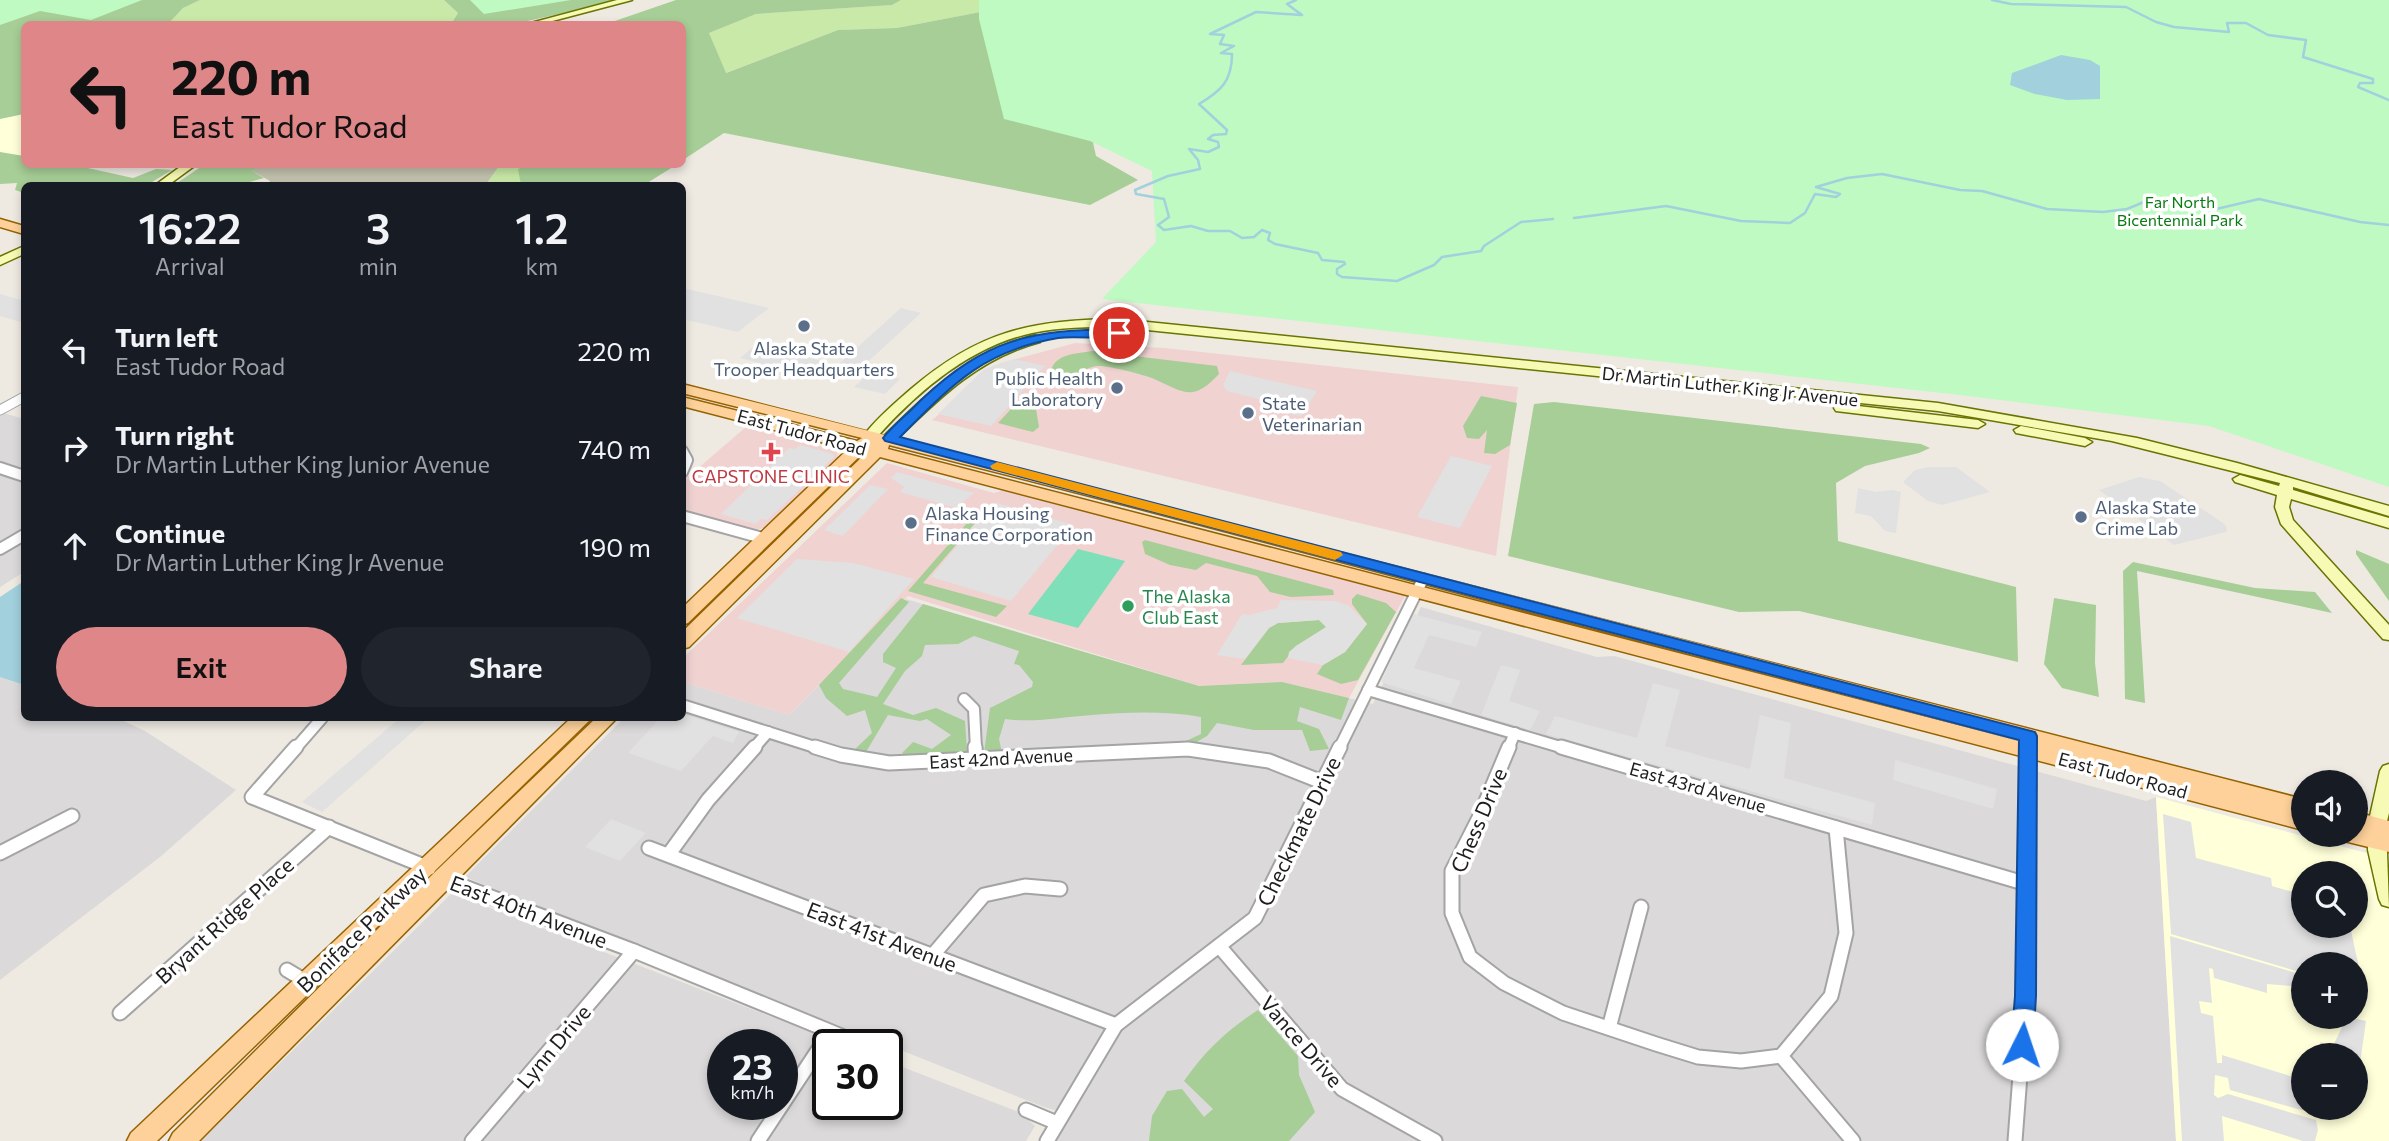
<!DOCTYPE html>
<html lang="en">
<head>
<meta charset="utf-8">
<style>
  :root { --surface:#171b24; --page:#20242c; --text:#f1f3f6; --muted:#9ea1a6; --accent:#df8688 }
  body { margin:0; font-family:Commissioner,sans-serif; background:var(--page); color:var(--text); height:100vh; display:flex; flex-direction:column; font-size:26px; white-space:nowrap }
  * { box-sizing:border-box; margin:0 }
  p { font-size:23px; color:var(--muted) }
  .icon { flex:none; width:38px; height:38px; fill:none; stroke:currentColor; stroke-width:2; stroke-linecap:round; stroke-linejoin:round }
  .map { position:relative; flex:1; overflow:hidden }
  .details { position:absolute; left:21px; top:182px; width:665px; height:539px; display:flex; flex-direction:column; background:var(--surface); border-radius:10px; box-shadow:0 4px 10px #0003 }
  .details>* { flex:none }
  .top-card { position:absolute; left:21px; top:21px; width:665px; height:147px; border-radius:10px; box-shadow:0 4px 10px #0003; background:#df8688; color:#111; overflow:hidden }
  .fabs { position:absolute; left:2291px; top:770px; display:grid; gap:14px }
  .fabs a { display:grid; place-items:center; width:77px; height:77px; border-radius:50%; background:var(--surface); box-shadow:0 4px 10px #0003; font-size:35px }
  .speed { position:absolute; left:707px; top:1029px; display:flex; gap:14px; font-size:35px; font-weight:700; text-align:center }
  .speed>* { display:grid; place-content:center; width:91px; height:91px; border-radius:50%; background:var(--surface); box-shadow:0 4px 10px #0003; line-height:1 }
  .speed small { font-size:18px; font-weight:400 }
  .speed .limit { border:4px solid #111; border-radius:10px; background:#fff; color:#111 }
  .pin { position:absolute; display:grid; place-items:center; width:60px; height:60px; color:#fff; margin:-30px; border:4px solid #fff; border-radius:50%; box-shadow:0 2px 7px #0007 }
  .me { position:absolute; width:77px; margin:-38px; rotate:4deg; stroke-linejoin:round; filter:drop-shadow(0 0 5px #0008) }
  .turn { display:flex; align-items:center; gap:24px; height:147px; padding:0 35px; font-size:32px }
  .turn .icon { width:91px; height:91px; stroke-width:2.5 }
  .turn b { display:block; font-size:49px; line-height:60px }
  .eta { display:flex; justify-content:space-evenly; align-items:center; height:119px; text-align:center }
  .eta b { font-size:42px; font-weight:600; line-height:49px }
  .action { display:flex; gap:14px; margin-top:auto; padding:14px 35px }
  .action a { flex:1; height:80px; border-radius:42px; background:var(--accent); color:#111; font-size:28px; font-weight:600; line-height:80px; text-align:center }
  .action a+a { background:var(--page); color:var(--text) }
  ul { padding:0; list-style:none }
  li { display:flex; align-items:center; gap:21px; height:98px; padding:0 35px }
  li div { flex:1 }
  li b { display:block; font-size:26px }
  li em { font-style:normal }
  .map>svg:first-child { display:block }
</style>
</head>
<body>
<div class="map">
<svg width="2389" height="1141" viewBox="0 0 2389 1141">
  <rect width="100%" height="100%" fill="#eeeae2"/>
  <g fill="#dbd9da" fill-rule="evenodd">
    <polygon points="0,412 24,419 24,572 0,587"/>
    <polygon points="906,599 1199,686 1282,682 1373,704 1421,607 1597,657 1614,656 2146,801 2156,797 2176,1141 1057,1141 1071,1115 1044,1107 465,877 624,718 682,718 683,682 789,715"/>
    <polygon points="0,677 24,685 24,718 117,718 145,731 236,790 160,857 0,980"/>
    <path d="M452 893 844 1045H828V1104H887V1061L1021 1113 1035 1126 1026 1141H201ZM723 1045H782V1104H723Z"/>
  </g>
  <g fill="#f0d2d1">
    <polygon points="1075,343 1165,348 1518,387 1496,556 932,420 1001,363"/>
    <polygon points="747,426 837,451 838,458 769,526 757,530 683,510 682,482"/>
    <polygon points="887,463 994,493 1004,490 1405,596 1349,698 1282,682 1199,686 908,596 789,715 683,682 683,658"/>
  </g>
  <g fill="#ffffda" fill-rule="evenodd">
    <polygon points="24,52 24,164 74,165 16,183 0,179 0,61"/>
    <path d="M2156 797 2389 859V1141H2176ZM2303 873H2356V926H2303ZM2303 964H2356V1017H2303ZM2303 1055H2356V1108H2303Z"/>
  </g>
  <polygon fill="#c3c2ae" points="261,164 500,165 485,186 268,185 270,181 252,171"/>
  <g fill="#c8e9a7">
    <polygon points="200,0 444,0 458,13 451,24 168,24 183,8"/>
    <polygon points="901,0 1002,0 991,10 897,28 838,30 725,73 709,33 756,14 892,5"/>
    <polygon points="500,165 531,165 519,169 521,185 485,186"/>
  </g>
  <g fill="#a7ce96">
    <polygon points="0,0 200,0 183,8 168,24 24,24 24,114 0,119"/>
    <polygon points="444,0 622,0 514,24 451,24 458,13"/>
    <polygon points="676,0 901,0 892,5 756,14 709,33 726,73 838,30 897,28 991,10 1253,0 1088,120 1096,156 1138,180 1090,205 724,133 683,160 682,24 606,24"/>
    <polygon points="0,152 24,156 24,164 74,165 133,178 156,169 172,170 147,185 24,186 24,193 15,190 17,183 0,184"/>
    <polygon points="205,164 261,165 252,171 264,178 238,185 174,185"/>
    <polygon points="531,164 676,164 676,165 644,185 521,185 518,169"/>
    <path d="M1092 351 1217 366 1219 374C1192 403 1184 392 1152 378 1141 374 1110 366 1098 366 1087 366 1078 376 1068 379L1050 373C1055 353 1075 354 1092 351Z"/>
    <polygon points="1481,396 1517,403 1510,445 1495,454 1484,453 1487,430 1479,439 1467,438 1463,426"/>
    <polygon points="1554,402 1921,444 1930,448 1919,453 1865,466 1836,483 1838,541 2016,587 2018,662 1799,611 1739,612 1508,556 1534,404"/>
    <polygon points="1019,407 1036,409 1039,427 1033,432 998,423 1011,409"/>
    <polygon points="969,521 975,523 923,583 1007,606 996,617 908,591"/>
    <polygon points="1145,540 1333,590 1334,595 1291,597 1270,592 1257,576 1206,563 1196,570 1170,565 1145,554 1142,542"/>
    <polygon points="2356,550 2389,564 2389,601 2356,554"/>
    <polygon points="2133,562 2255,588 2315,592 2332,613 2137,571 2145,703 2125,699 2123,571"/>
    <polygon points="1357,594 1386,603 1396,612 1358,680 1341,684 1317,674 1323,665 1345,652 1367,624 1352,604 1352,599"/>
    <path d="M901 598 909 602 839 683 843 689 877 697 896 668 883 662V654L923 604 1199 686 1282 682 1349 698 1341 720 1300 707 1297 721 1319 729 1329 749 1310 751 1302 730H1254L1217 723 1207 736 1193 744 1184 742 1201 734V717C1166 711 1128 712 1092 715 1062 717 1035 723 1005 719L999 739 1002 753H984L990 708 1032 687 1033 682 1019 665 1014 664 1019 651 974 636 958 644 925 645 922 656 905 671 883 704 913 715 936 708 965 721 967 751C947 761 921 766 902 753L913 742 932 749 951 735 927 719 920 721 888 715 866 752 854 750 872 733 865 710 847 716 826 698 819 685Z"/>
    <polygon points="2054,598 2096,605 2095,663 2099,697 2062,688 2044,664"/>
    <polygon points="1319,620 1327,627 1296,646 1283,663 1241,665 1269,628 1278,623"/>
    <path d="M1258 1010 1298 1056 1299 1075 1315 1112 1289 1141H1149L1152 1116 1167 1091 1182 1089 1204 1117 1213 1109 1184 1081C1205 1051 1227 1030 1258 1010Z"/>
  </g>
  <g fill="#befac2">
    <polygon points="0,0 142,0 91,20 40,11 0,25"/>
    <polygon points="470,0 571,0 484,14"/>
    <polygon points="979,0 2389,0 2389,487 2209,426 1960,395 1102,299 1156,242 1152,171 1090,141 1004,119 979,19"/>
  </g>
  <polygon fill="#7edfb9" points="1078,549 1125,561 1078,628 1028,614"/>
  <g fill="#e1e1e1">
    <polygon points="683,288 769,308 738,332 683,319"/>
    <polygon points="0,294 24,301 24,323 0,316"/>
    <polygon points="901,308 921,313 861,368 839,364"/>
    <polygon points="756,345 822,361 806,375 740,358"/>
    <polygon points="1014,359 1045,366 991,426 938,414 984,369"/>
    <polygon points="1230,371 1317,391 1301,416 1290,414 1292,408 1227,391 1223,385"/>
    <polygon points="871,372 900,379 885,394 854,387"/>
    <polygon points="801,445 833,454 834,457 767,520 761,519 756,524 721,514 789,448 795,449"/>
    <polygon points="1451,456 1492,466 1460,528 1417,517"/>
    <polygon points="1929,467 1956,467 1990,492 1942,505 1928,501 1903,482 1915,470"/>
    <polygon points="897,472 937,483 974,493 956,508 900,492 904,487 891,478"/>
    <polygon points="2139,477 2160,481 2223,523 2227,528 2226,532 2174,545 2099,490"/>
    <polygon points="870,485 888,489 843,536 824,530"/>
    <polygon points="1858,488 1876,492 1892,490 1901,492 1896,533 1885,531 1871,516 1855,513"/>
    <polygon points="997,503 1074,525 1011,601 931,577 980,518"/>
    <polygon points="797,559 853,563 914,579 849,652 737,618"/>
    <polygon points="1281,600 1336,601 1349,606 1367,624 1345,652 1323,665 1288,658 1289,652 1296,646 1326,627 1319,620 1278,623 1269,628 1245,659 1217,655 1242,614 1249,615 1277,608"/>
    <polygon points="1413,614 1482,632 1476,647 1429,635 1414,668 1461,681 1451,704 1381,682"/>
    <polygon points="1501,665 1520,670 1509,701 1540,711 1530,730 1481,715"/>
    <polygon points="1653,683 1680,690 1665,746 1750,769 1760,715 1791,723 1784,778 1875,803 1872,825 1546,734 1555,716 1637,738"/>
    <polygon points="683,714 739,732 733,743 713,736 681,771 628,753 659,719 657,718 682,718"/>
    <polygon points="400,718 428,718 322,812 302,802"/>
    <polygon points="1895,760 1997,789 1993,809 1893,780"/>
    <polygon points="2163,814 2191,822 2196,858 2271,878 2272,886 2303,895 2303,926 2350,926 2361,977 2356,977 2356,964 2303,964 2303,973 2171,934"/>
    <polygon points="611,819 646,833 620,861 585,847"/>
    <polygon points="2170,936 2303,975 2303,987 2267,984 2267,993 2214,978 2213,969 2209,968 2212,1003 2199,1001 2201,1013 2213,1016 2217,1063 2222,1063 2222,1055 2303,1080 2305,1111 2230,1090 2228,1078 2215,1075 2214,1095 2218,1098 2228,1094 2316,1120 2318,1130 2315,1141 2303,1141 2222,1116 2224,1141 2182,1141"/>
    <polygon points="2347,1017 2366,1021 2356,1092 2356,1055 2320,1055 2320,1042 2332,1048"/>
  </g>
  <g fill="#a2d0dd">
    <polygon points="2061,55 2090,60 2100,66 2100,99 2067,100 2035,94 2010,85 2012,73"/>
    <polygon points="24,581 24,685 0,677 0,597"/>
  </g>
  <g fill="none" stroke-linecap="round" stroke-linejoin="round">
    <g stroke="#a2d0dd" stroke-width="2.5">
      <path d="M1296 0 1287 4 1302 15 1256 12 1210 34 1224 35 1220 44 1234 46 1221 53 1232 54C1232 81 1221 91 1199 104L1227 130 1226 134 1213 135 1208 139 1218 142 1219 147 1208 152 1189 149 1198 160 1200 169 1168 176 1135 190 1136 194 1164 199 1169 217 1158 225 1164 230 1191 226 1208 231H1230L1242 238 1254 237 1262 230 1270 233 1268 240 1275 244 1318 253 1322 260 1344 262 1345 264 1337 269V274L1342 277 1397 281 1434 265 1442 257 1481 251 1484 246 1521 222 1553 219"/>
      <polyline points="1992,0 2011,4 2126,7 2156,22 2174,27 2229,32 2227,23 2246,23 2268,35 2306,40 2303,57 2373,79 2373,83 2360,83 2358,87 2389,100"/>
      <polyline points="1574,218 1666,206 1741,221 1790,223 1805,213 1815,194 1836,197 1840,194 1816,187 1847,178 1882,174 1960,190 1982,191 2047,209 2103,212 2127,209 2144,202 2169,204 2195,199 2212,210 2259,199 2360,222 2389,225"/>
    </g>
    <g stroke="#a4a4a4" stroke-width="11">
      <polyline id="street-far2" points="0,410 24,397"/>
    </g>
    <g stroke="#a4a4a4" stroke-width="14">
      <g id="street-far1">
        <polyline points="682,451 687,460 682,472"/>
        <polyline points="0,468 24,476"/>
        <polyline points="682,516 766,539"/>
        <polyline points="0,549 24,535"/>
        <polyline points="1368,690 1567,749"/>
        <polyline points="964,699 974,709 976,749"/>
        <polyline points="682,705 821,749"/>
        <polyline points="295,749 322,718"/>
        <polyline points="753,749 768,732"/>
        <polyline points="1339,749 1423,579"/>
        <polyline points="1508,749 1515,733"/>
        <polyline points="2029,749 2029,745"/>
      </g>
    </g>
    <g stroke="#a4a4a4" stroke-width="17">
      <g id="street">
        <polyline points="296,747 252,797 429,868"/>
        <polyline points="815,747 841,755 889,763 1188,749 1269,761 1322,782"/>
        <polyline points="975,747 976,760"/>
        <polyline points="1509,747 1479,818 1452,871 1452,913 1470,957 1504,983 1563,1013 1656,1044 1698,1057 1741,1061 1781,1056 1831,996 1846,933 1836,828"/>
        <polyline points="1561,747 2027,884"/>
        <polyline points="649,848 1116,1025"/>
        <polyline points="0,853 72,816"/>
        <polyline points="669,854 708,800 755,747"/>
        <polyline points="441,878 634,951 849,1039"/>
        <polyline points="1219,946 1342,1089 1435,1141"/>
        <polyline points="932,956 984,895 1025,886 1060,889"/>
        <polyline points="287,970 307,982"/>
        <polyline points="120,1013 329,827"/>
        <polyline points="1609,1028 1641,907"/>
        <polyline points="1781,1056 1853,1141"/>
        <polyline points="1026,1110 1057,1123"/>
        <polyline points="472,1141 634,951"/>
        <polyline points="758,1141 830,1032"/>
        <polyline points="1047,1141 1116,1025 1255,918 1340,747"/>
        <polyline points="2015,1141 2026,996 2029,747"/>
      </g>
    </g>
    <g stroke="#697403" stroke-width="3">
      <g id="secondary">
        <polygon points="617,0 632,0 541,24 527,24"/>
        <polygon points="184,164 197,164 167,186 154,186"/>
        <polygon points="24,246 24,254 0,265 0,257"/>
        <path d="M1118 319 1938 403 2137 438 2237 463 2389 506V516L2293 487V490L2389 518V528L2291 499 2289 507 2293 520 2389 625V640L2383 639 2281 524 2275 507 2277 495 2235 482 2233 479 2240 475 2279 486 2280 483 2112 441 1938 411 1118 327C1089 327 1060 327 1032 333 971 346 918 391 877 437H867L865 434C878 417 895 403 911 389 979 331 1030 320 1118 319Z"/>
        <path d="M1035 335 1041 339 1040 342C979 358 939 398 895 441H885L883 438 885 435C932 389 970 352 1035 335Z"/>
        <polygon points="1841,404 1978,420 1985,424 1978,428 1836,411 1834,408 1836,405"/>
        <polygon points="2021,426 2085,438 2092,442 2085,446 2016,433 2014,430"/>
        <polygon points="2389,764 2389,813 2386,825 2389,907 2382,905 2379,899 2368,850 2368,825 2380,771 2383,766"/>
      </g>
    </g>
    <g stroke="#956200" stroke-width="3">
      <g id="primary">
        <polygon points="0,219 24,226 24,234 0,227"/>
        <path d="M682 384C1224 519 1763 661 2303 799V830L880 457 689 647 682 649V632L865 454 863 453 688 623 682 625V608L848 449 682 406V397L857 441 862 438 682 393ZM889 445 1125 505 2054 750 888 449Z"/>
        <polygon points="571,718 592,718 157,1141 127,1141 131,1133"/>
        <polygon points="596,718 617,718 199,1141 169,1141 173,1133 434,873"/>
        <polygon points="2356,812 2389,821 2389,852 2344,841 2341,835 2356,835 2356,828 2364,830 2356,828"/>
      </g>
    </g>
    <use href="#street-far2" stroke="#fff" stroke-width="9"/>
    <use href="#street-far1" stroke="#fff" stroke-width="10"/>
    <use href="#street" stroke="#fff" stroke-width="13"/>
    <use href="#secondary" fill="#f7fab4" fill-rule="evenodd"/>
    <use href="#primary" fill="#fdd199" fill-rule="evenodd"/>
  </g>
  <path fill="#1a73e8" stroke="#114b97" stroke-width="2" d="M1119 329 1125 333 1124 336C1102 341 1080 335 1058 338 982 351 952 385 900 437L2035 732 2037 736 2036 996 2033 1045 2030 1051 2022 1054 2014 1051 2011 1045 2015 996 2019 740 885 441 883 438C894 424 909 413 921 400 987 338 1031 330 1119 329Z"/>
  <polygon fill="#f59e0b" points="997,462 1341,552 1343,555 1335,560 992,469 990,466"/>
  <g fill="#5c6f8a" stroke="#fff" stroke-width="2.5">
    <circle cx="804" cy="326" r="7"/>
    <circle cx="1117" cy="388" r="7"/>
    <circle cx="1248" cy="413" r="7"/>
    <circle cx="2081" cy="517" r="7"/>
    <circle cx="911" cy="523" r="7"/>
  </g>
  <path fill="#e0444e" stroke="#fff" stroke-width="2.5" d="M767.5 441.5h7v7h7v7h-7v7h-7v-7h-7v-7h7z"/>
  <circle fill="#2e9e5b" stroke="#fff" stroke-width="2.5" cx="1128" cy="606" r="7"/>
  <g text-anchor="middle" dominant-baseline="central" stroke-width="7" stroke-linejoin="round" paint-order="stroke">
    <g font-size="16" fill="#0a7b12" stroke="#fff">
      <text x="2180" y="201">Far North<tspan x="2180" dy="18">Bicentennial Park</tspan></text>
    </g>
    <g font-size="18" fill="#4e5e75" stroke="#fff" text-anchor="start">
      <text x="804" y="348" text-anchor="middle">Alaska State<tspan x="804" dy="21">Trooper Headquarters</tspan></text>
      <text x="1103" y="378" text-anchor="end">Public Health<tspan x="1103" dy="21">Laboratory</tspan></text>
      <text x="1262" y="403">State<tspan x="1262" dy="21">Veterinarian</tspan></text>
      <text x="2095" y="507">Alaska State<tspan x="2095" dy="21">Crime Lab</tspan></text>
      <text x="925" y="513">Alaska Housing<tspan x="925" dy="21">Finance Corporation</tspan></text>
    </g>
    <g font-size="18" fill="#1d1d1d" stroke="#fff">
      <text transform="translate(1730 386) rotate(6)">Dr Martin Luther King Jr Avenue</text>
      <text transform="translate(802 432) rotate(15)">East Tudor Road</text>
      <text transform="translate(1001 758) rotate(-3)">East 42nd Avenue</text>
      <text transform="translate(2123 775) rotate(15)">East Tudor Road</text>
      <text transform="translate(1698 787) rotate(16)">East 43rd Avenue</text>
    </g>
    <g font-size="18" fill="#be3a42" stroke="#fff">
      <text x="771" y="476">CAPSTONE CLINIC</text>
    </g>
    <g font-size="18" fill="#27864d" stroke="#fff" text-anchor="start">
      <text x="1142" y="596">The Alaska<tspan x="1142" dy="21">Club East</tspan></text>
    </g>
    <g font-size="21" fill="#1d1d1d" stroke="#fff">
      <text transform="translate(1478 820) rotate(-67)">Chess Drive</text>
      <text transform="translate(1298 831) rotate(-64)">Checkmate Drive</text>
      <text transform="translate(529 911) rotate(21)">East 40th Avenue</text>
      <text transform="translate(224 920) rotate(-42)">Bryant Ridge Place</text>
      <text transform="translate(361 929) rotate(-44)">Boniface Parkway</text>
      <text transform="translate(882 936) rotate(21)">East 41st Avenue</text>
      <text transform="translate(1302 1041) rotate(49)">Vance Drive</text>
      <text transform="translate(553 1046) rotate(-50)">Lynn Drive</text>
    </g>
  </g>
</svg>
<div class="fabs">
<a><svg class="icon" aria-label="sound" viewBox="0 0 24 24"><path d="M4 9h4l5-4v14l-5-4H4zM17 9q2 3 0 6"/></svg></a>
<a><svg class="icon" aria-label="search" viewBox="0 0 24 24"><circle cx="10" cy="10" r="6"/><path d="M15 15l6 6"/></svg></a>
<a>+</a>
<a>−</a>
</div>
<div class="speed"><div>23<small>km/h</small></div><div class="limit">30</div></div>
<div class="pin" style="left:1119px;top:333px;background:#d93025"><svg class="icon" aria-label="arrive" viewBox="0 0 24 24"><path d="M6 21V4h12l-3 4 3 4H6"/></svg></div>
<svg class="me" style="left:2022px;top:1045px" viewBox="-20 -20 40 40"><circle r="19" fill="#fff"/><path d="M0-13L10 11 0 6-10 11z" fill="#1a73e8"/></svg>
<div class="top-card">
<div class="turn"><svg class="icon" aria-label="left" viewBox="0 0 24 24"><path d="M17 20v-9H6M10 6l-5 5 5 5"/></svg><div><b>220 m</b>East Tudor Road</div></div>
</div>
<section class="details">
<div class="eta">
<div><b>16:22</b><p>Arrival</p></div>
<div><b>3</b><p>min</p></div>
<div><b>1.2</b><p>km</p></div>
</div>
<ul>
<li><svg class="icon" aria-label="left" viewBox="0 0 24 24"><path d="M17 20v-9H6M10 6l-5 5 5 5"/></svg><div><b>Turn left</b><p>East Tudor Road</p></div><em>220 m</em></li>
<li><svg class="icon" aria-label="right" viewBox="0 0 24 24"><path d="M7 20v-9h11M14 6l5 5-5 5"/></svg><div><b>Turn right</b><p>Dr Martin Luther King Junior Avenue</p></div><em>740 m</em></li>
<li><svg class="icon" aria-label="ahead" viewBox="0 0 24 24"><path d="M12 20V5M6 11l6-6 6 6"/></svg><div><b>Continue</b><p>Dr Martin Luther King Jr Avenue</p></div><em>190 m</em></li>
</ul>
<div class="action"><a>Exit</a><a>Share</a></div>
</section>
</div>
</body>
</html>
